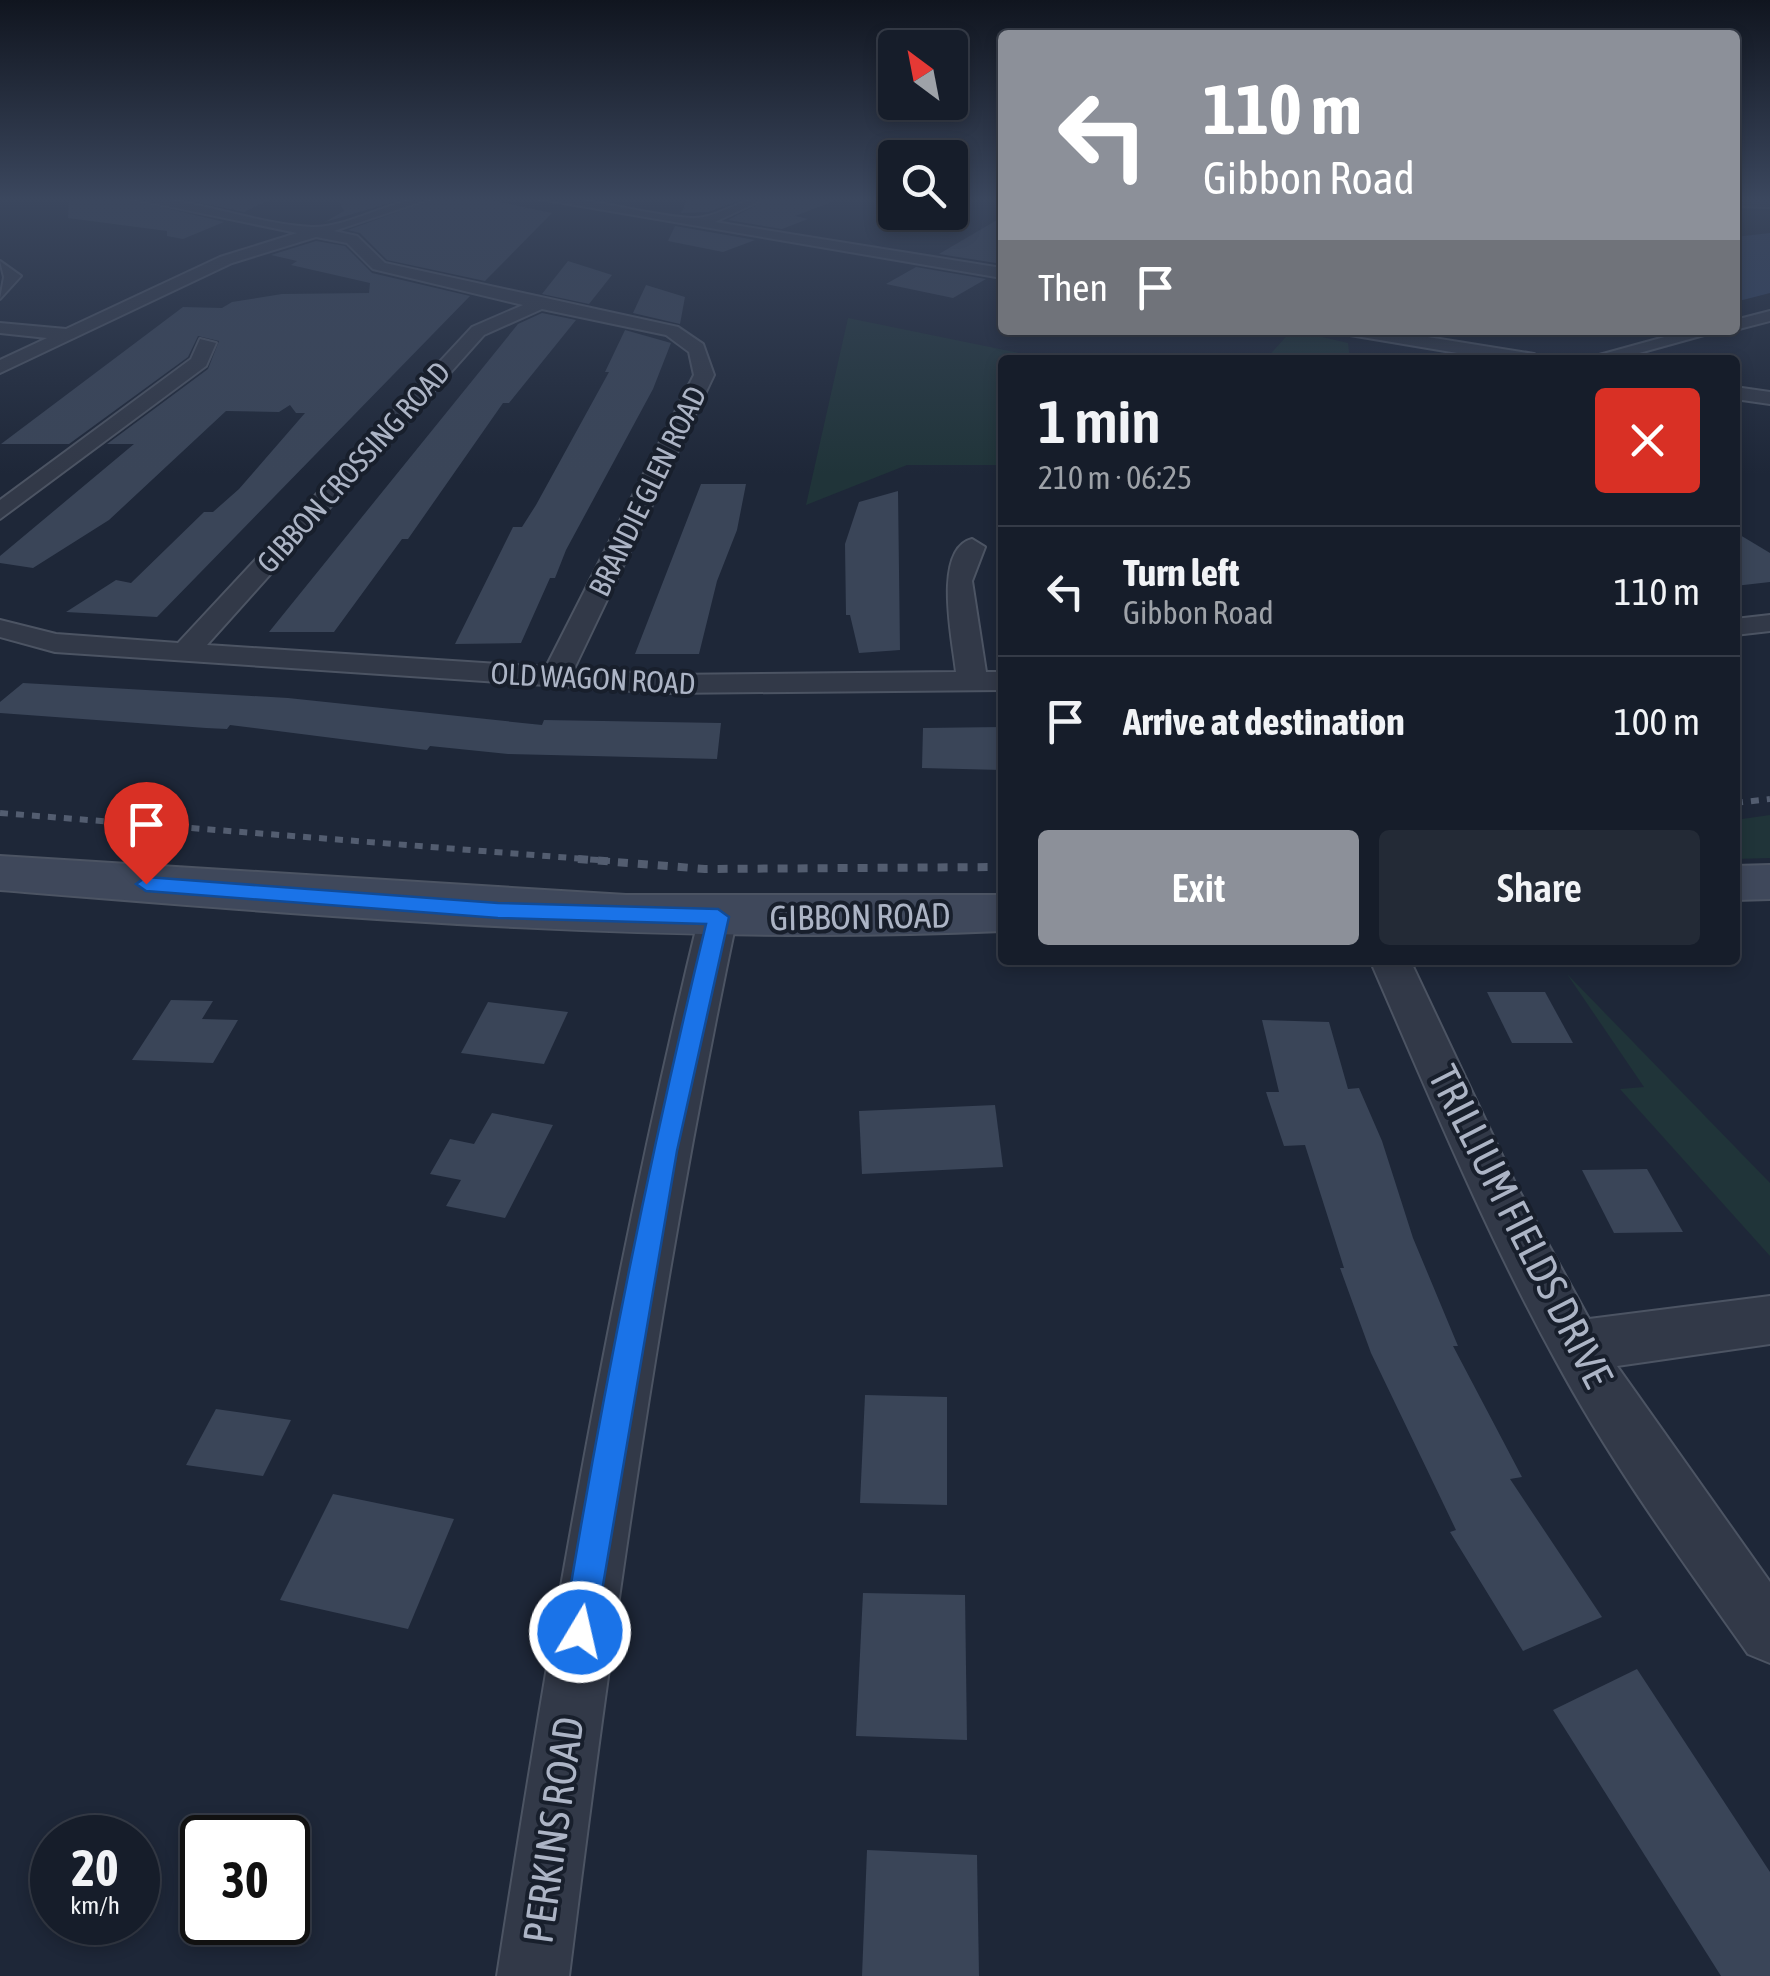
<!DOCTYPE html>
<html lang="en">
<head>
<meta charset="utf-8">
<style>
  :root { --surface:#161d2a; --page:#232a36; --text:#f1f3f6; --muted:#9ea2a8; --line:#353b47; --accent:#8c9099 }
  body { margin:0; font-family:"Asap Condensed",sans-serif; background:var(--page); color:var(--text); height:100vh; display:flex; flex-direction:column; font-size:38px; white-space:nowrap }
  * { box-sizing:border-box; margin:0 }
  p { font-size:32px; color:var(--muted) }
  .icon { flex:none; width:55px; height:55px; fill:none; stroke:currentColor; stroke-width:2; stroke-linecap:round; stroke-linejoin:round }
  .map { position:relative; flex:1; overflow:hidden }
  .sheet { position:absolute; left:998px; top:355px; width:742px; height:610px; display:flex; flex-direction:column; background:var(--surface); border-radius:10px; box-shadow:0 5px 15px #0003,0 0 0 2px var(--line) }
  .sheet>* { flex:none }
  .banner { position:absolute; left:998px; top:30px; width:742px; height:305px; border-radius:10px; box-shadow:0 5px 15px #0003,0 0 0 2px var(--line); background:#8c9099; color:#fff; overflow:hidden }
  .needle { width:65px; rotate:328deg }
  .buttons { position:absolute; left:878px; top:30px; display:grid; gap:20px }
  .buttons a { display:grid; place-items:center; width:90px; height:90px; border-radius:10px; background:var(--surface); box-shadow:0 5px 15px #0003,0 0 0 2px var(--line); font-size:50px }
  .speed { position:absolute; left:30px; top:1815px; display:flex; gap:20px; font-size:50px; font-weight:700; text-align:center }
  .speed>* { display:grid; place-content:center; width:130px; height:130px; border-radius:50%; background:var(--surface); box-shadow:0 5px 15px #0003,0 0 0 2px var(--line); line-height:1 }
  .speed small { font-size:25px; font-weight:400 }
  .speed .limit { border:5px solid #111; border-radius:15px; background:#fff; color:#111 }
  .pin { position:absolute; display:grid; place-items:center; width:85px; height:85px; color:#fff; margin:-102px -42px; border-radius:50% 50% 50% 0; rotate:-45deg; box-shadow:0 0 10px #0007 }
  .pin .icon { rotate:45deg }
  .me { position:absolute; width:110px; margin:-55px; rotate:9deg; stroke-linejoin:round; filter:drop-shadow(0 0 8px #0008) }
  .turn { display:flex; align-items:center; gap:35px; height:210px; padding:0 40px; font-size:45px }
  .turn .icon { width:130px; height:130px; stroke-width:2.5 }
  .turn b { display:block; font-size:70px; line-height:85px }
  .then { display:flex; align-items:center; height:95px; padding:0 40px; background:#0003; gap:20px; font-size:38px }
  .round { display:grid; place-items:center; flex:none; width:105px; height:105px; border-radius:10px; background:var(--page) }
  .headline { display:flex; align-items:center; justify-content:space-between; height:170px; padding:0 40px }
  h1 { font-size:60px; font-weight:600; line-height:75px }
  .button { display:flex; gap:20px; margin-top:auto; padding:20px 40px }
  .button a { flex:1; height:115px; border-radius:10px; background:var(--accent); color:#fff; font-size:40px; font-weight:600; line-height:115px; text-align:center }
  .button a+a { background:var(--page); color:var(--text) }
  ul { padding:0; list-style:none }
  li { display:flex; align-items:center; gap:30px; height:130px; padding:0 40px; border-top:2px solid var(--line) }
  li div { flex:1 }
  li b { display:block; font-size:38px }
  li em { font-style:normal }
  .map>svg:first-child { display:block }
</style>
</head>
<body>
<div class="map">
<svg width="1770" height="1976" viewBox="0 0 1770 1976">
  <rect width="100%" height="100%" fill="#1e2738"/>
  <g fill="#203439">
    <polygon points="848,318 1053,360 1002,360 1002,465 907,465 806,505"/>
    <polygon points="1292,330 1348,343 1350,360 1265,360"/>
    <polygon points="1770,815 1770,858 1735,859 1735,820"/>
    <polygon points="1567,974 1770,1183 1770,1256 1620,1089 1644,1087"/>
  </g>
  <polygon fill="#304160" points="1770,233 1770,293 1735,302 1735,237"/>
  <g fill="#3a4558">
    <polygon points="69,198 124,198 224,222 183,239 167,236 167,231 68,218"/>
    <polygon points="177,198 273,198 244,212"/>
    <polygon points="337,198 407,198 325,222 344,211"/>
    <polygon points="436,198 480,198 552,213 485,281 387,260 360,233 348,230"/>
    <polygon points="688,198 746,198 708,212 681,213"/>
    <polygon points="770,198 837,198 837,200 795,216 808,219 782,229 728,220"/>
    <polygon points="1002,217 1002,264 939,254"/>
    <polygon points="675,226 755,240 723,252 668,241"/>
    <polygon points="316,241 345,246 372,273 470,296 157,617 66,612 116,580 131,583 204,512 213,512 239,489 305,413 296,413 290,405 279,412 226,411 109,520 33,568 0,563 0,556 134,444 107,444 208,369 219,341 198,336 188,357 69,444 1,444 183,307 222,308 232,302 282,294 369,293 370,283 291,265 297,261 271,255"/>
    <polygon points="568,261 612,275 589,304 542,294"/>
    <polygon points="916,267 986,279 953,298 886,284"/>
    <polygon points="646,285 685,297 680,324 633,313"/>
    <polygon points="542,313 576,320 509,403 503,403 408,539 402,539 334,632 269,632 518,324"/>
    <polygon points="625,330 671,343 653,389 566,550 555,578 550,578 521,643 455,644 513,527 522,527 536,505 609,372 605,372"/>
    <polygon points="701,484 746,484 737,530 717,581 699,654 635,654"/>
    <polygon points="898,491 900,650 859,653 850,615 846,615 845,544 859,502"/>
    <polygon points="1735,532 1770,553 1770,582 1735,586"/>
    <polygon points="23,683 288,698 542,725 544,720 721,723 717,759 508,754 430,746 427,750 230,725 227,729 206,728 0,713 0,702"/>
    <polygon points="1002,727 1002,770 922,768 923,728"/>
    <polygon points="1487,992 1545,992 1573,1043 1512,1043"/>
    <polygon points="171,1000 213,1001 202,1019 238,1020 213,1063 132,1060"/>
    <polygon points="488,1002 568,1012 544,1064 461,1053"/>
    <polygon points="1262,1020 1329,1022 1348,1089 1359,1088 1382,1141 1413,1238 1458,1346 1453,1346 1522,1477 1510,1479 1602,1617 1523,1651 1450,1532 1456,1530 1371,1353 1340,1268 1344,1268 1305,1145 1284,1146 1266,1092 1279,1092"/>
    <polygon points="995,1105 1003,1167 862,1174 859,1111"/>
    <polygon points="492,1113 553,1125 505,1218 446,1206 461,1180 430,1174 450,1139 474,1144"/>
    <polygon points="1647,1169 1683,1232 1614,1233 1582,1170"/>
    <polygon points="865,1395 947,1397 947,1505 860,1503"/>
    <polygon points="216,1409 291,1420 263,1476 186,1465"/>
    <polygon points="333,1494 454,1519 408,1629 280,1600"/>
    <polygon points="863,1593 965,1595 967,1740 856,1736"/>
    <polygon points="1637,1669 1770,1872 1770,1976 1721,1976 1553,1710"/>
    <polygon points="867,1850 977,1855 979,1976 862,1976"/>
  </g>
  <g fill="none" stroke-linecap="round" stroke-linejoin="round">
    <g stroke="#4c5463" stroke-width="4">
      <g id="minor">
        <path d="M128 198C190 195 250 224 312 227 349 228 391 198 432 198L334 231 357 236 385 263 678 327 703 344 714 375 574 669 664 675 956 672C953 642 932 549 972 539L985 547 972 581 986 672H1002V690L664 693 55 652 0 637V620L56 634 178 643 472 327 523 305 373 269 347 243 316 237 232 263 0 373V360L47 338 0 333V323L66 329 220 257 297 233ZM542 309 666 335 689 352 694 375 546 667 207 645 484 335Z"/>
        <path d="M534 198C587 195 638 214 691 218 715 220 739 198 766 198L715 222 1002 268V278Z"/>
        <polygon points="1735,198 1770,199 1770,207 1735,206"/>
        <polygon points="0,261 21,276 0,299 4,277"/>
        <polygon points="1770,311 1770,321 1735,330 1733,330 1735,320"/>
        <polygon points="1341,330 1384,330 1534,354 1544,360 1499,360 1350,335"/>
        <polygon points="1690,330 1722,330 1614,360 1581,360"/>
        <polygon points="200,339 216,343 206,366 0,519 0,500 191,359"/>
        <polygon points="1735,387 1770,392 1770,404 1735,399"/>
        <polygon points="1770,615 1770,631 1735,635 1735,619"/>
        <path d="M718 904 731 908 737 917C663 1267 613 1621 569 1976H497C552 1620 614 1267 699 917L705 908Z"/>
        <path d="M1370 960H1410L1517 1187 1589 1319 1770 1296V1344L1617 1366 1770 1582V1663L1748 1654C1681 1559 1611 1463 1556 1361 1485 1232 1429 1095 1370 960Z"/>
      </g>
    </g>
    <g stroke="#4c5463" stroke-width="4">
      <g id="secondary">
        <path d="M0 856 626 895H1002V931C668 946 333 917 0 890Z"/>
        <polygon points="1770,865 1770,899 1735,900 1735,866"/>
      </g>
    </g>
    <use href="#minor" fill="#323948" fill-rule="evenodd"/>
    <use href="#secondary" fill="#3f485b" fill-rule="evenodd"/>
    <g stroke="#535d70" stroke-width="6" stroke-dasharray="8 8" stroke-linecap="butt">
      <polyline points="1735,803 1770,799"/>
      <polyline points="0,813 610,861"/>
    </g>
    <polyline stroke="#535d70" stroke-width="8" stroke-dasharray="10 10" stroke-linecap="butt" points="578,859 705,869 1002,867"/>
  </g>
  <linearGradient id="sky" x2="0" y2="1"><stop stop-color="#10151f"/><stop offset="0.42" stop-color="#3b475e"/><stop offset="1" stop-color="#3b475e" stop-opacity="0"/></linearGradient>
  <rect width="1770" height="474" fill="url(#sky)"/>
  <path fill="#1a73e8" stroke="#114b97" stroke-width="2.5" d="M146 877 498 903 718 909 729 917 677 1151 593 1644 580 1649 568 1644 563 1632C602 1394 649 1159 706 924L498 918 146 891 136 884Z"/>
  <g text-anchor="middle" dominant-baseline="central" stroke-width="8" stroke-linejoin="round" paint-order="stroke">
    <g font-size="30" fill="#acb4c5" stroke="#181f2c">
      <text transform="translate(353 467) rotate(-48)">GIBBON CROSSING ROAD</text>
      <text transform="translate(647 491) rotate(-64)">BRANDIE GLEN ROAD</text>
      <text transform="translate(593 678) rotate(3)">OLD WAGON ROAD</text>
    </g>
    <g font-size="35" fill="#acb4c5" stroke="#181f2c">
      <text transform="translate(860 916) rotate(-1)">GIBBON ROAD</text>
    </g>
    <g font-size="42" fill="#acb4c5" stroke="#181f2c">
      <text transform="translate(1521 1226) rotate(63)">TRILLIUM FIELDS DRIVE</text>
      <text transform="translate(553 1830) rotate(-82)">PERKINS ROAD</text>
    </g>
  </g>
</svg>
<div class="buttons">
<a><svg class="needle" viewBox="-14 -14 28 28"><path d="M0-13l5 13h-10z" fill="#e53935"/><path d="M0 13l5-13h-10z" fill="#9ea2a8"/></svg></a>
<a><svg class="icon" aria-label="search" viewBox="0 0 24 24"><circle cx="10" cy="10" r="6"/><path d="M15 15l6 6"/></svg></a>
</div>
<div class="speed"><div>20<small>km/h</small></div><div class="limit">30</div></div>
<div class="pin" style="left:146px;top:884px;background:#d93025"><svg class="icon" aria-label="arrive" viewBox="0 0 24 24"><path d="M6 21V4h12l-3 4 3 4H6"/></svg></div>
<svg class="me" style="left:580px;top:1632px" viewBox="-20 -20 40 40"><circle r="17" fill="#1a73e8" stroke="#fff" stroke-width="3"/><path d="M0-11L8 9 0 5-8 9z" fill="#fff"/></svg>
<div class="banner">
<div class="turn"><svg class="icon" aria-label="left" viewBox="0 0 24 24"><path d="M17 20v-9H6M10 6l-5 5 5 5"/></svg><div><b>110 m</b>Gibbon Road</div></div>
<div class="then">Then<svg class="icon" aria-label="arrive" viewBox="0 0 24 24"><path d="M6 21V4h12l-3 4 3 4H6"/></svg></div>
</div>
<section class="sheet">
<div class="headline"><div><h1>1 min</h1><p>210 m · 06:25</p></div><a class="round" style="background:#d93025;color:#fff"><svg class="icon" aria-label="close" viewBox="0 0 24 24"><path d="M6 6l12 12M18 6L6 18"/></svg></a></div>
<ul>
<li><svg class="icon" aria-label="left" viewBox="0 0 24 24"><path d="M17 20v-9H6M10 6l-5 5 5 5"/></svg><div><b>Turn left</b><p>Gibbon Road</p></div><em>110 m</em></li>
<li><svg class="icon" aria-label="arrive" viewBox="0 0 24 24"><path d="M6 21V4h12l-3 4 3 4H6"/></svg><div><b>Arrive at destination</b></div><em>100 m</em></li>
</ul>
<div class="button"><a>Exit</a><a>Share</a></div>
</section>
</div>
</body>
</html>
